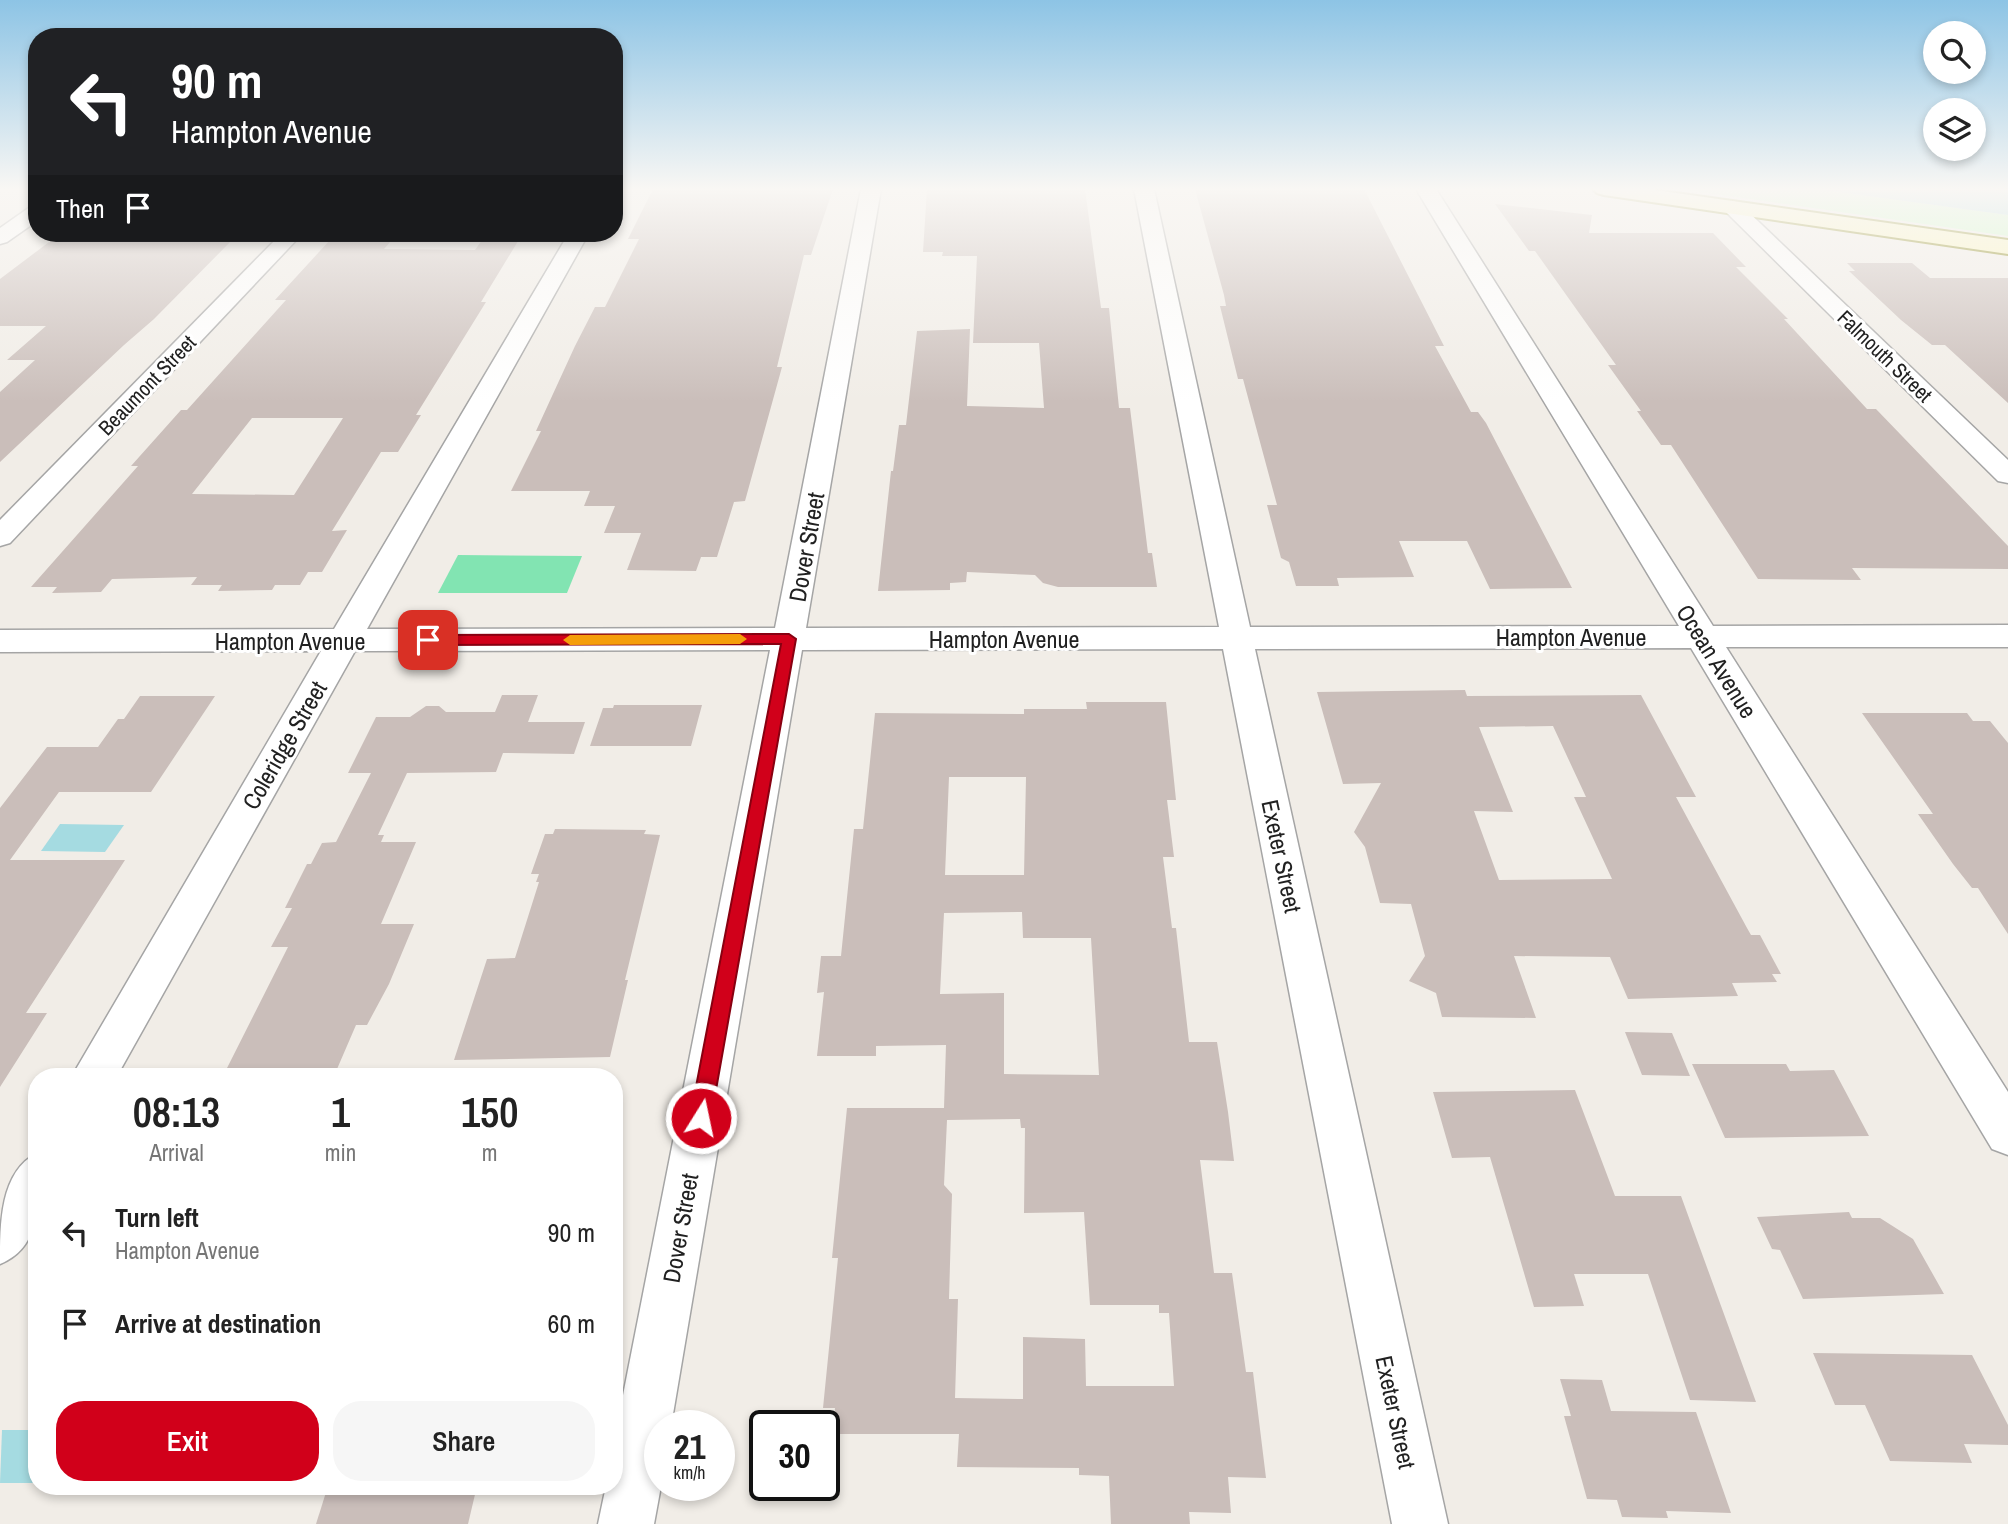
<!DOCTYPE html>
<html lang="en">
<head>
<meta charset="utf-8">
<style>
  :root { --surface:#fff; --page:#f6f6f6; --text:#222; --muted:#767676; --accent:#d1001a }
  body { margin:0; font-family:"Archivo Narrow",sans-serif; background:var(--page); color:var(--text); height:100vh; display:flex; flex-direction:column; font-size:26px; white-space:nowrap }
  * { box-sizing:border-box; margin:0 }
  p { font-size:23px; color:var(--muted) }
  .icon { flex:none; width:38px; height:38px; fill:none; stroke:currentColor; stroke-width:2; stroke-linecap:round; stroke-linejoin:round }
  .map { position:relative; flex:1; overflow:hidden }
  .side { position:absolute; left:28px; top:1068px; width:595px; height:427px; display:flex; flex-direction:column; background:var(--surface); border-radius:28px; box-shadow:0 4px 10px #0003 }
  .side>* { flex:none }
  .hud { position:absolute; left:28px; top:28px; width:595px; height:214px; border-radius:28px; box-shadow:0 4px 10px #0003; background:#202124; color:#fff; overflow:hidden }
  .tools { position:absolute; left:1923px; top:21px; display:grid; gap:14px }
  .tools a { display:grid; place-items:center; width:63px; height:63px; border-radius:50%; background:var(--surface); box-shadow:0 4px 10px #0003; font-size:35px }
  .speed { position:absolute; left:644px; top:1410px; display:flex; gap:14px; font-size:35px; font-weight:700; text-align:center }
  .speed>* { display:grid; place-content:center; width:91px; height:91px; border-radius:50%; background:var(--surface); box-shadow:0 4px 10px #0003; line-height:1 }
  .speed small { font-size:18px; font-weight:400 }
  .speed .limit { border:4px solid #111; border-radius:10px; background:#fff; color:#111 }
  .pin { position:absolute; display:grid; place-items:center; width:60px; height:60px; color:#fff; margin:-30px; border-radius:14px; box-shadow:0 4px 10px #0006 }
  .me { position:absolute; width:77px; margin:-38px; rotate:10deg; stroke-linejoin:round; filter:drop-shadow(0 0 5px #0008) }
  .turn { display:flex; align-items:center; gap:24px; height:147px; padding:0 28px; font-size:32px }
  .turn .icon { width:91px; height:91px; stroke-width:2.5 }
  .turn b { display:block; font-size:49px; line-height:60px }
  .then { display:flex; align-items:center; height:66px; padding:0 28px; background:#0003; gap:14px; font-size:26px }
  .eta { display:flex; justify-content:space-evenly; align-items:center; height:119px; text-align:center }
  .eta b { font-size:42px; font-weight:600; line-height:49px }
  .primary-button { display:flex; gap:14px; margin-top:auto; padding:14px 28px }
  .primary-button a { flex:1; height:80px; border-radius:28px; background:var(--accent); color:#fff; font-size:28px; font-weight:600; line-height:80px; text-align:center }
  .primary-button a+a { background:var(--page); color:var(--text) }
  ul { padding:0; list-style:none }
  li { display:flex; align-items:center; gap:21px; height:91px; padding:0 28px }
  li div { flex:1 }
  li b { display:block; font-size:26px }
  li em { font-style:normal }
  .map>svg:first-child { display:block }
</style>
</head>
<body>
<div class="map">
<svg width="2008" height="1524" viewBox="0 0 2008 1524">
  <rect width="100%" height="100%" fill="#f1ede7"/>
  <polygon fill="#c6fcc3" points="1680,189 1817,189 2008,215 2008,236"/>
  <polygon fill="#82e4b2" points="458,555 582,556 567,593 438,593"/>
  <g fill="#a5dbe1">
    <polygon points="1817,189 2008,189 2008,215"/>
    <polygon points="60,824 124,825 105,852 41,851"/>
    <polygon points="2,1430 37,1430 37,1483 0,1483"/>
  </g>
  <g fill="#cabeba" fill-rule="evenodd">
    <polygon points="653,189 833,189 811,255 804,255 777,367 782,367 745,501 734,502 717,557 701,557 696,571 627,570 641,533 604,533 615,506 584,506 590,491 511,491 541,431 536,431 575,346 595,307 605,307 639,239 628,239"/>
    <polygon points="927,189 1085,189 1101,308 1109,308 1119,408 1130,408 1148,553 1152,553 1157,587 1058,587 1043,583 1035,575 967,572 966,582 950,583 950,590 878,591 891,471 893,471 899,425 906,425 917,331 970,329 967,406 1044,408 1039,343 973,343 977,256 942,256 943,252 923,252"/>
    <polygon points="1195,189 1364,189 1444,346 1435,346 1471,412 1478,412 1486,423 1572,588 1490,589 1467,541 1399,541 1414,577 1337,578 1339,586 1296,586 1289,562 1281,558 1267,505 1277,505 1243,379 1238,379 1220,306 1226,306 1224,295"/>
    <polygon points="1495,204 1592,215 1589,233 1713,233 1746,267 1736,267 1788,319 1784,319 1867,409 1876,409 2008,546 2008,569 1852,568 1861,580 1758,579 1671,445 1661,445 1637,411 1641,411 1608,365 1616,365 1535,251 1529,251"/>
    <polygon points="61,233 239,233 154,319 124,345 0,462 0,392 35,360 7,360 46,326 0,326 0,279"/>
    <path d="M346 233H398L384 249 475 250 487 233H523L481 302H486L416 415H421L398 452H381L332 531 347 530 322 572H308L300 585H275L272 590 218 591 222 585H191L197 577 112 579 101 592 52 593 57 587H31L138 466H131L181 410H187L286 300H275L330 240H340ZM252 418H343L294 495 192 494Z"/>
    <polygon points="1847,263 1912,263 1930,278 2008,278 2008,403 1945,345 1932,345 1901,320 1849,271 1855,271"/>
    <path d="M1465 690 1467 696 1641 695 1696 797H1676L1747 928 1751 935H1760L1781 974H1772L1777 982 1732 983 1738 996 1628 999 1610 957 1514 956 1536 1018 1442 1017 1436 993 1409 981 1425 956 1411 904 1380 903 1365 847 1354 832 1381 783 1343 784 1317 692ZM1553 726 1586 797H1574L1612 879 1499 880 1474 811 1513 812 1479 727Z"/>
    <polygon points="502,695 538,695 528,722 585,722 574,754 503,753 496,772 407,773 378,835 384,835 381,842 416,842 381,924 414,924 389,984 367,1025 356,1025 334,1076 223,1076 288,947 271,947 292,908 285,908 307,864 311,864 322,843 336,842 371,773 348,773 376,717 410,717 426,706 439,706 446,712 495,712"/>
    <polygon points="140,696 215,696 151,792 59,792 10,860 125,860 26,1013 47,1013 0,1087 0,808 47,747 98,747 118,719 124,719"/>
    <path d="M1086 702H1166L1176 800H1167L1174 857H1163L1172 928H1176L1189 1042H1217L1228 1112 1234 1161 1200 1160 1214 1273H1232L1246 1372H1253L1266 1478 1228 1477 1231 1513 1189 1512 1190 1524H1111L1109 1476 1079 1475V1468L957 1467 959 1434H832L835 1408H823L838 1258H832L847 1108H944L946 1045 876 1046V1056H817L824 992 817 993 821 956H841L854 829H863L875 713 1024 714V709H1087ZM949 777H1026L1024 875H945ZM1022 912 1023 938H1091L1099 1075 1004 1074V993L940 994 944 913ZM1020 1119 1021 1128H1025L1024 1213 1084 1212 1090 1305H1159V1313H1169L1174 1386H1086L1085 1339 1023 1337V1399L955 1398 958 1299H949L952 1194 944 1185 947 1120Z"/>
    <polygon points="614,705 702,705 691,746 590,746 603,708 613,708"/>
    <polygon points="1862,713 1967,713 1973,721 1990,721 2008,743 2008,934 1978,888 1972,888 1953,864 1918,814 1933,814"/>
    <polygon points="555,829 646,830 644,834 660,835 625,980 628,980 610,1057 454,1060 487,959 515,958 539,882 536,882 539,874 531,874 545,834 553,834"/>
    <polygon points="1625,1032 1672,1033 1690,1076 1642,1075"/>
    <polygon points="1692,1064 1786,1064 1790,1071 1834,1070 1869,1136 1725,1138"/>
    <polygon points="1575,1090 1615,1196 1681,1196 1756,1402 1690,1400 1648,1274 1574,1274 1584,1306 1534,1307 1490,1157 1452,1158 1433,1092"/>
    <polygon points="1849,1212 1852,1218 1880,1218 1913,1239 1944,1294 1803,1299 1780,1250 1772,1249 1757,1217"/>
    <polygon points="1813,1353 1972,1355 2008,1425 2008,1445 1964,1444 1972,1463 1890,1461 1865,1405 1835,1405"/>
    <polygon points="1560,1379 1602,1380 1611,1411 1696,1412 1731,1513 1666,1511 1668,1518 1622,1517 1617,1500 1587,1499 1564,1416 1571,1416"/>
    <polygon points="328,1486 477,1486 468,1524 316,1524"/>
  </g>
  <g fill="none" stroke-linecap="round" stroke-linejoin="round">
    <g stroke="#a5a5a5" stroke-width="3">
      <g id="minor">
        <polygon points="861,189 881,189 806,628 1219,627 1134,189 1154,189 1250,627 1679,626 1416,189 1436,189 1713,626 2008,625 2008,647 1726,647 2008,1092 2008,1155 1992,1149 1691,648 1255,649 1448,1524 1392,1524 1223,649 802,650 671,1426 660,1426 661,1486 654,1524 598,1524 606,1486 614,1486 614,1441 770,650 355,651 117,1076 72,1076 321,651 0,652 0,630 334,629 569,233 589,233 367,629 775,628"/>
        <polygon points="1732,201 1739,203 2008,460 2008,483 1998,481 1725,211 1722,207 1725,203"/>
        <polygon points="37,205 37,221 7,242 0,244 0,228 30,207"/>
        <polygon points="282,233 303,233 10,543 0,546 0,520"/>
        <path d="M37 1153C37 1194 46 1245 0 1264 0 1223 0 1172 37 1153Z"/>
      </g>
    </g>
    <g stroke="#7f7d00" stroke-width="4">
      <polygon id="secondary" points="1593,189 1648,189 2008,240 2008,254 1604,195 1597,193"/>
    </g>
    <use href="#minor" fill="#fff" fill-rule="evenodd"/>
    <use href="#secondary" fill="#fdf8ba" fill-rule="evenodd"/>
  </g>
  <linearGradient id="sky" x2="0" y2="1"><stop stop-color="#8dc4e5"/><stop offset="0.47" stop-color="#f9f7f4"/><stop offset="1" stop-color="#f9f7f4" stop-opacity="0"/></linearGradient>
  <rect width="2008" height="402" fill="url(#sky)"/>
  <polygon fill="#d1001a" stroke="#801" stroke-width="2" points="789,634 796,639 711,1118 708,1125 701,1128 693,1125 690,1118 781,644 428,645 421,640 428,635"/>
  <polygon fill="#f59e0b" points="740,634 747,639 740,644 570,645 563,640 570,635"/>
  <g text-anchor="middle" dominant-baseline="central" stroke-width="6" stroke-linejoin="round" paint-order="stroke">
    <g font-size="21" fill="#212121" stroke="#fff">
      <text transform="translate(1885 356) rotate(44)">Falmouth Street</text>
      <text transform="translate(147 385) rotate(-46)">Beaumont Street</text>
    </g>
    <g font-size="24" fill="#212121" stroke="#fff">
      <text transform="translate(806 547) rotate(-80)">Dover Street</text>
      <text x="1571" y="637">Hampton Avenue</text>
      <text x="1004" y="639">Hampton Avenue</text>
      <text x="290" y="641">Hampton Avenue</text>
      <text transform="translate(1717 661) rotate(58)">Ocean Avenue</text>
      <text transform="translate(284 745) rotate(-60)">Coleridge Street</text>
      <text transform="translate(1282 856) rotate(78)">Exeter Street</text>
      <text transform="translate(680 1228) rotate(-80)">Dover Street</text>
      <text transform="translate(1396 1412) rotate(78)">Exeter Street</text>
    </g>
  </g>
</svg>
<div class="tools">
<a><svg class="icon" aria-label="search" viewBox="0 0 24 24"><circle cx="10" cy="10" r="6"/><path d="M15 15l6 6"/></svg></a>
<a><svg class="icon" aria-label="layers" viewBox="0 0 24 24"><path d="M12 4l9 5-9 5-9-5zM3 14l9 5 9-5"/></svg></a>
</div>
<div class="speed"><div>21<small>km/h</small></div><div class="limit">30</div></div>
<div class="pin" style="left:428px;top:640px;background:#d93025"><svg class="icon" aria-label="arrive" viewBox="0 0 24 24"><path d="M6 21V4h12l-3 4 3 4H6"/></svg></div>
<svg class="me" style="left:701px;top:1118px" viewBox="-20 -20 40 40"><circle r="17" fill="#d1001a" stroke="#fff" stroke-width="3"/><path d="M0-11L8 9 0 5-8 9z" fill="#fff"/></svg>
<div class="hud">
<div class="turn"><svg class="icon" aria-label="left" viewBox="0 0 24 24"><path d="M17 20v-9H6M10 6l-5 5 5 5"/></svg><div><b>90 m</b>Hampton Avenue</div></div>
<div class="then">Then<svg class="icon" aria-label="arrive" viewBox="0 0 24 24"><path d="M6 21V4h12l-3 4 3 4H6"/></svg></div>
</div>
<section class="side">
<div class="eta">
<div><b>08:13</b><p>Arrival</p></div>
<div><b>1</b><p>min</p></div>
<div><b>150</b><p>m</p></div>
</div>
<ul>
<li><svg class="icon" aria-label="left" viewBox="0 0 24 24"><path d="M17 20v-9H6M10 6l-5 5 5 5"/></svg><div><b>Turn left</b><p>Hampton Avenue</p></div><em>90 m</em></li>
<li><svg class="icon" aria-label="arrive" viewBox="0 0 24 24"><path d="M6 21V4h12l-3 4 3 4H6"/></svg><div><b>Arrive at destination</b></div><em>60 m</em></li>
</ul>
<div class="primary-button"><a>Exit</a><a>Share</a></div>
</section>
</div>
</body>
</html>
